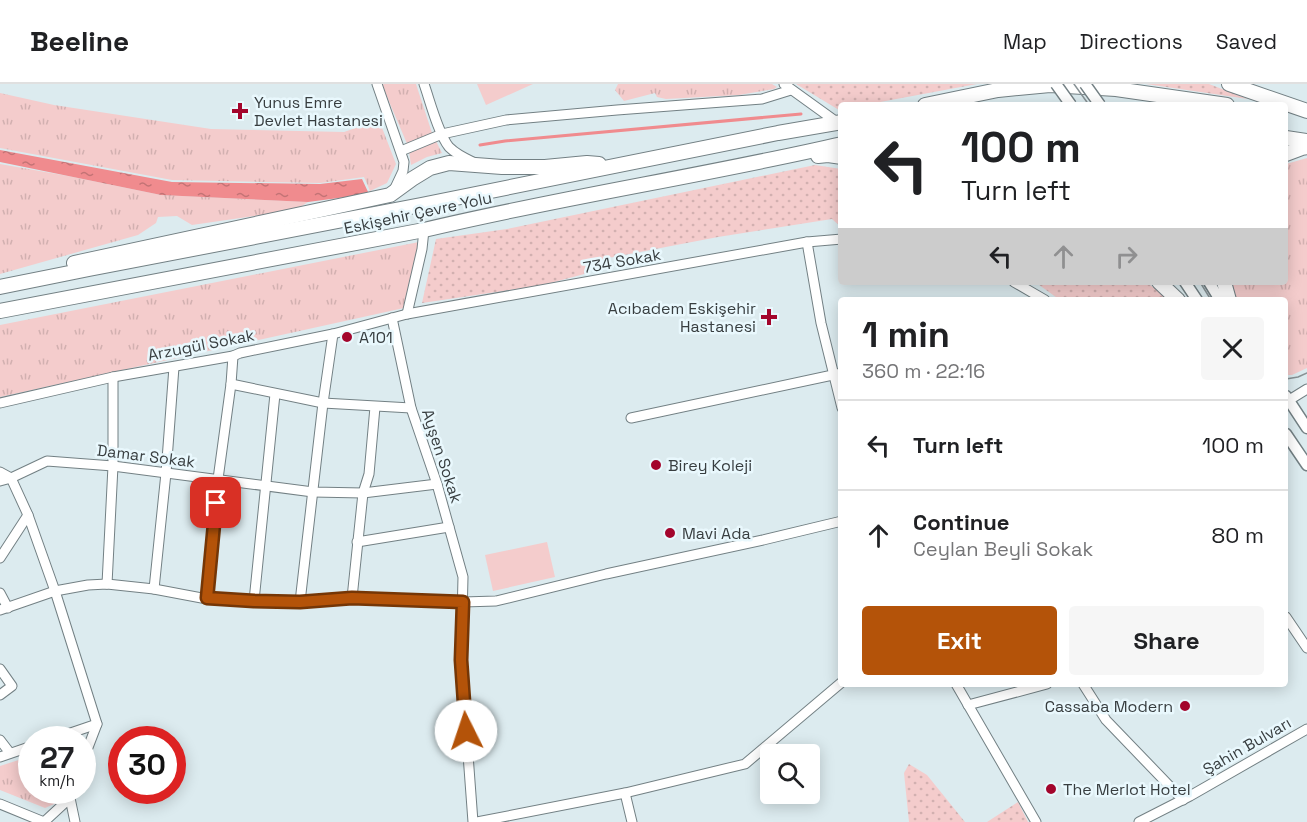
<!DOCTYPE html>
<html lang="en">
<head>
<meta charset="utf-8">
<style>
  :root { --surface:#fff; --page:#f6f6f6; --text:#202124; --muted:#757577; --line:#e0e0e0; --accent:#b45309 }
  body { margin:0; font-family:"Space Grotesk",sans-serif; background:var(--page); color:var(--text); height:100vh; display:flex; flex-direction:column; font-size:22px; white-space:nowrap }
  * { box-sizing:border-box; margin:0 }
  p { font-size:20px; color:var(--muted) }
  .icon { flex:none; width:33px; height:33px; fill:none; stroke:currentColor; stroke-width:2; stroke-linecap:round; stroke-linejoin:round }
  .map { position:relative; flex:1; overflow:hidden }
  .details { position:absolute; left:838px; top:213px; width:450px; height:390px; display:flex; flex-direction:column; background:var(--surface); border-radius:6px; box-shadow:0 3px 15px #0003 }
  .details>* { flex:none }
  .banner { position:absolute; left:838px; top:18px; width:450px; height:183px; border-radius:6px; box-shadow:0 3px 15px #0003; background:#fff; color:var(--text); overflow:hidden }
  .buttons { position:absolute; left:760px; top:660px; display:grid; gap:12px }
  .buttons a { display:grid; place-items:center; width:60px; height:60px; border-radius:6px; background:var(--surface); box-shadow:0 3px 15px #0003; font-size:30px }
  .speed { position:absolute; left:18px; top:642px; display:flex; gap:12px; font-size:30px; font-weight:700; text-align:center }
  .speed>* { display:grid; place-content:center; width:78px; height:78px; border-radius:50%; background:var(--surface); box-shadow:0 3px 15px #0003; line-height:1 }
  .speed small { font-size:15px; font-weight:400 }
  .speed .limit { border:9px solid #d22; background:#fff; color:#111 }
  .pin { position:absolute; display:grid; place-items:center; width:51px; height:51px; color:#fff; margin:-26px; border-radius:12px; box-shadow:0 3px 9px #0006 }
  .me { position:absolute; width:66px; margin:-33px; rotate:356deg; stroke-linejoin:round; filter:drop-shadow(0 0 4px #0008) }
  .turn { display:flex; align-items:center; gap:21px; height:126px; padding:0 24px; font-size:27px }
  .turn .icon { width:78px; height:78px; stroke-width:2.5 }
  .turn b { display:block; font-size:42px; line-height:51px }
  .lanes { display:flex; align-items:center; height:57px; padding:0 24px; background:#0003; justify-content:center; gap:30px; direction:ltr }
  .lanes .off { opacity:.35 }
  .round { display:grid; place-items:center; flex:none; width:63px; height:63px; border-radius:6px; background:var(--page) }
  .head { display:flex; align-items:center; justify-content:space-between; height:102px; padding:0 24px }
  h1 { font-size:36px; font-weight:700; line-height:45px }
  .action { display:flex; gap:12px; margin-top:auto; padding:12px 24px }
  .action a { flex:1; height:69px; border-radius:6px; background:var(--accent); color:#fff; font-size:24px; font-weight:700; line-height:69px; text-align:center }
  .action a+a { background:var(--page); color:var(--text) }
  ul { padding:0; list-style:none }
  li { display:flex; align-items:center; gap:18px; height:90px; padding:0 24px; border-top:2px solid var(--line) }
  li div { flex:1 }
  li b { display:block; font-size:22px }
  li em { font-style:normal }
  header { display:flex; align-items:center; gap:36px; box-sizing:border-box; height:84px; padding:0 30px; background:var(--surface); border-bottom:2px solid var(--line) }
  header strong { font-size:28px }
  nav { display:flex; gap:33px; margin-inline-start:auto; font-size:21px }
  .map>svg:first-child { display:block }
</style>
</head>
<body>
<header>
<strong>Beeline</strong>
<nav><a>Map</a><a>Directions</a><a>Saved</a></nav>
</header>
<div class="map">
<svg width="1307" height="738" viewBox="0 0 1307 738">
  <defs>
    <pattern id="grass-dots" width="8" height="8" patternUnits="userSpaceOnUse" patternTransform="scale(1.5)"><rect width="8" height="8" fill="#f4cccc"/><path d="M2 2h.1M6 6h.1" fill="none" stroke="#d2b0b0" stroke-width="1.8" stroke-linecap="round"/></pattern>
    <pattern id="park-tufts" width="24" height="20" patternUnits="userSpaceOnUse" patternTransform="scale(1.5)"><rect width="24" height="20" fill="#f4cccc"/><path d="M3 7l-1-3M5 7V3M7 7l1-3M15 17l-1-3M17 17v-4M19 17l1-3" fill="none" stroke="#d2b0b0"/></pattern>
    <pattern id="water-ripples" width="26" height="14" patternUnits="userSpaceOnUse" patternTransform="scale(1.5)"><rect width="26" height="14" fill="#f08b8e"/><path d="M2 4q2-2 4 0t4 0M15 11q2-2 4 0t4 0" fill="none" stroke="#c37375"/></pattern>
  </defs>
  <rect width="100%" height="100%" fill="#dcebef"/>
  <g fill="url(#grass-dots)">
    <polygon points="796,0 977,0 864,21 842,21 841,25 839,26"/>
    <polygon points="1146,0 1209,0 1248,15"/>
    <polygon points="815,81 841,85 841,143 832,135 718,153 598,176 588,189 543,201 422,219 436,155 507,145"/>
    <polygon points="1035,198 1146,198 1164,211 1168,216 1060,216"/>
    <polygon points="909,680 927,691 965,738 909,738 904,689"/>
    <polygon points="1018,718 1028,738 987,738"/>
  </g>
  <g fill="url(#park-tufts)">
    <polygon points="384,0 416,0 433,52 408,62 382,1"/>
    <polygon points="618,0 772,0 777,3 774,5 739,11 666,15 657,13 655,9 624,17 615,6"/>
    <polygon points="0,9 54,21 211,45 344,48 379,36 396,80 387,99 370,107 364,93 320,99 172,96 0,64"/>
    <polygon points="436,57 442,69 427,73 411,81 409,67"/>
    <polygon points="1307,74 1307,284 1292,291 1286,291 1286,216 1236,216 1231,198 1286,198 1286,80"/>
    <polygon points="0,80 68,92 161,111 308,118 296,126 192,141 177,132 158,133 156,139 138,151 0,190"/>
    <polygon points="419,158 404,224 0,313 0,241"/>
    <polygon points="31,672 32,706 65,707 61,717 45,724 0,706 0,682"/>
  </g>
  <g fill="#f4cccc">
    <polygon points="477,0 533,0 486,21"/>
    <polygon points="547,458 555,493 493,507 485,471"/>
  </g>
  <polygon fill="url(#water-ripples)" points="0,66 172,98 320,100 362,95 369,110 308,118 161,111 0,78"/>
  <g fill="none" stroke-linecap="round" stroke-linejoin="round">
    <polyline stroke="#f08b8e" stroke-width="3" points="480,61 505,57 801,30"/>
    <g stroke="#738084" stroke-width="11">
      <g id="minor">
        <polyline points="377,0 404,78 403,87 395,104"/>
        <path d="M424 0C430 17 438 49 449 63 456 70 464 74 473 78"/>
        <polyline points="784,0 838,39"/>
        <polyline points="401,67 442,50 506,36 617,26 762,15 791,6"/>
        <polyline points="807,158 821,239 842,324"/>
        <polyline points="1014,198 1045,216"/>
        <polyline points="407,230 422,165 424,146"/>
        <polyline points="392,234 411,324 437,400 463,493 461,576 473,738"/>
        <polyline points="231,300 323,319 411,324"/>
        <polyline points="1286,318 1307,305"/>
        <polyline points="0,319 113,293 233,272 240,269 333,250 407,230 807,158 842,155"/>
        <polyline points="631,334 842,289"/>
        <polyline points="0,388 11,394"/>
        <polyline points="11,394 28,431 55,507 97,640 82,679"/>
        <polyline points="0,397 11,394 47,377 113,382 313,408 363,409 437,400"/>
        <polyline points="357,458 449,443"/>
        <polyline points="0,474 28,431"/>
        <polyline points="107,500 113,382 113,293"/>
        <polyline points="154,505 166,389 174,283"/>
        <polyline points="0,509 8,524"/>
        <polyline points="352,514 363,409 369,390 375,323"/>
        <polyline points="207,515 218,395 231,300 233,272"/>
        <polyline points="254,517 275,310"/>
        <polyline points="300,518 323,319 333,250"/>
        <polyline points="0,526 55,507 88,501 107,500 154,505 207,515 254,517 300,518 352,514 463,518 496,517 606,490 763,456 842,437"/>
        <polyline points="1286,533 1307,564"/>
        <polyline points="0,585 12,602 0,611"/>
        <polyline points="956,600 1036,738"/>
        <polyline points="1083,600 1106,636 1183,716"/>
        <polyline points="968,621 1047,600"/>
        <polyline points="0,656 10,669"/>
        <polyline points="50,656 97,640"/>
        <polyline points="0,673 32,662"/>
        <polyline points="625,709 632,738"/>
        <polyline points="0,720 44,738"/>
        <polyline points="44,738 70,714 75,738"/>
        <polyline points="477,738 625,709 745,680 842,598"/>
        <polyline points="1139,738 1190,712 1307,645"/>
      </g>
    </g>
    <g stroke="#738084" stroke-width="13">
      <g id="major">
        <polyline points="1185,198 1197,216"/>
        <polyline points="1209,198 1220,216"/>
        <polyline points="1286,312 1307,344"/>
        <polyline points="1286,350 1307,381"/>
      </g>
    </g>
    <g stroke="#738084" stroke-width="16">
      <g id="highway">
        <polyline points="1229,0 1307,27"/>
        <polyline points="925,21 998,6 1050,1 1116,5 1227,21"/>
        <polyline points="1286,54 1307,57"/>
        <polyline points="1286,70 1302,64 1307,63"/>
        <polyline points="818,72 828,71 842,73"/>
        <polyline points="74,179 390,111 412,95 430,84 449,79 502,83 545,83 587,79 599,80"/>
        <polyline points="1159,198 1178,216"/>
        <polyline points="1224,198 1229,216"/>
        <polyline points="0,203 89,185 421,121 778,49 842,38"/>
        <path d="M0 227 424 146C562 113 703 92 842 60"/>
      </g>
    </g>
    <use href="#minor" stroke="#fff" stroke-width="9"/>
    <use href="#major" stroke="#fff" stroke-width="10"/>
    <use href="#highway" stroke="#fff" stroke-width="14"/>
    <g stroke="#889295" stroke-width="1.5">
      <polyline points="1074,0 1089,21"/>
      <polyline points="1200,198 1211,216"/>
      <polyline points="1286,295 1298,293 1307,289"/>
    </g>
    <g stroke="#738084" stroke-width="13" stroke-linecap="butt">
      <g id="major-bridge">
        <polyline points="1056,0 1071,21"/>
        <polyline points="1085,0 1100,21"/>
      </g>
    </g>
    <use href="#major-bridge" stroke="#fff" stroke-width="10"/>
  </g>
  <g fill="none" stroke-linecap="round" stroke-linejoin="round">
    <g stroke="#753606" stroke-width="15">
      <polyline id="route" points="216,419 207,514 254,517 300,518 352,514 463,518 461,576 466,647"/>
    </g>
    <use href="#route" stroke="#b45309" stroke-width="10"/>
  </g>
  <g fill="#a3052c" stroke="#e9f8fd" stroke-width="2">
    <path d="M237 18h6v6h6v6h-6v6h-6v-6h-6v-6h6z"/>
    <path d="M766 224h6v6h6v6h-6v6h-6v-6h-6v-6h6z"/>
    <circle cx="347" cy="253" r="6"/>
    <circle cx="656" cy="381" r="6"/>
    <circle cx="670" cy="449" r="6"/>
    <circle cx="1185" cy="622" r="6"/>
    <circle cx="1051" cy="705" r="6"/>
  </g>
  <g text-anchor="middle" dominant-baseline="central" stroke-width="5" stroke-linejoin="round" paint-order="stroke">
    <g font-size="16" fill="#383e40" stroke="#e9f8fd" text-anchor="start">
      <text x="254" y="18">Yunus Emre<tspan x="254" dy="18">Devlet Hastanesi</tspan></text>
      <text x="756" y="224" text-anchor="end">Acıbadem Eskişehir<tspan x="756" dy="18">Hastanesi</tspan></text>
      <text x="359" y="253">A101</text>
      <text x="668" y="381">Birey Koleji</text>
      <text x="682" y="449">Mavi Ada</text>
      <text x="1173" y="622" text-anchor="end">Cassaba Modern</text>
      <text x="1063" y="705">The Merlot Hotel</text>
    </g>
    <g font-size="16" fill="#383e40" stroke="#e9f8fd">
      <text transform="translate(418 129) rotate(-12)">Eskişehir Çevre Yolu</text>
      <text transform="translate(622 177) rotate(-10)">734 Sokak</text>
      <text transform="translate(201 261) rotate(-11)">Arzugül Sokak</text>
      <text transform="translate(146 372) rotate(7)">Damar Sokak</text>
      <text transform="translate(442 372) rotate(72)">Ayşen Sokak</text>
      <text transform="translate(1247 662) rotate(-30)">Şahin Bulvarı</text>
    </g>
  </g>
</svg>
<div class="buttons">
<a><svg class="icon" aria-label="search" viewBox="0 0 24 24"><circle cx="10" cy="10" r="6"/><path d="M15 15l6 6"/></svg></a>
</div>
<div class="speed"><div>27<small>km/h</small></div><div class="limit">30</div></div>
<div class="pin" style="left:216px;top:419px;background:#d93025"><svg class="icon" aria-label="arrive" viewBox="0 0 24 24"><path d="M6 21V4h12l-3 4 3 4H6"/></svg></div>
<svg class="me" style="left:466px;top:647px" viewBox="-20 -20 40 40"><circle r="19" fill="#fff"/><path d="M0-13L10 11 0 6-10 11z" fill="#b45309"/></svg>
<div class="banner">
<div class="turn"><svg class="icon" aria-label="left" viewBox="0 0 24 24"><path d="M17 20v-9H6M10 6l-5 5 5 5"/></svg><div><b>100 m</b>Turn left</div></div>
<div class="lanes"><svg class="icon" aria-label="left" viewBox="0 0 24 24"><path d="M17 20v-9H6M10 6l-5 5 5 5"/></svg><svg class="icon off" aria-label="ahead" viewBox="0 0 24 24"><path d="M12 20V5M6 11l6-6 6 6"/></svg><svg class="icon off" aria-label="right" viewBox="0 0 24 24"><path d="M7 20v-9h11M14 6l5 5-5 5"/></svg></div>
</div>
<section class="details">
<div class="head"><div><h1>1 min</h1><p>360 m · 22:16</p></div><a class="round"><svg class="icon" aria-label="close" viewBox="0 0 24 24"><path d="M6 6l12 12M18 6L6 18"/></svg></a></div>
<ul>
<li><svg class="icon" aria-label="left" viewBox="0 0 24 24"><path d="M17 20v-9H6M10 6l-5 5 5 5"/></svg><div><b>Turn left</b></div><em>100 m</em></li>
<li><svg class="icon" aria-label="ahead" viewBox="0 0 24 24"><path d="M12 20V5M6 11l6-6 6 6"/></svg><div><b>Continue</b><p>Ceylan Beyli Sokak</p></div><em>80 m</em></li>
</ul>
<div class="action"><a>Exit</a><a>Share</a></div>
</section>
</div>
</body>
</html>
